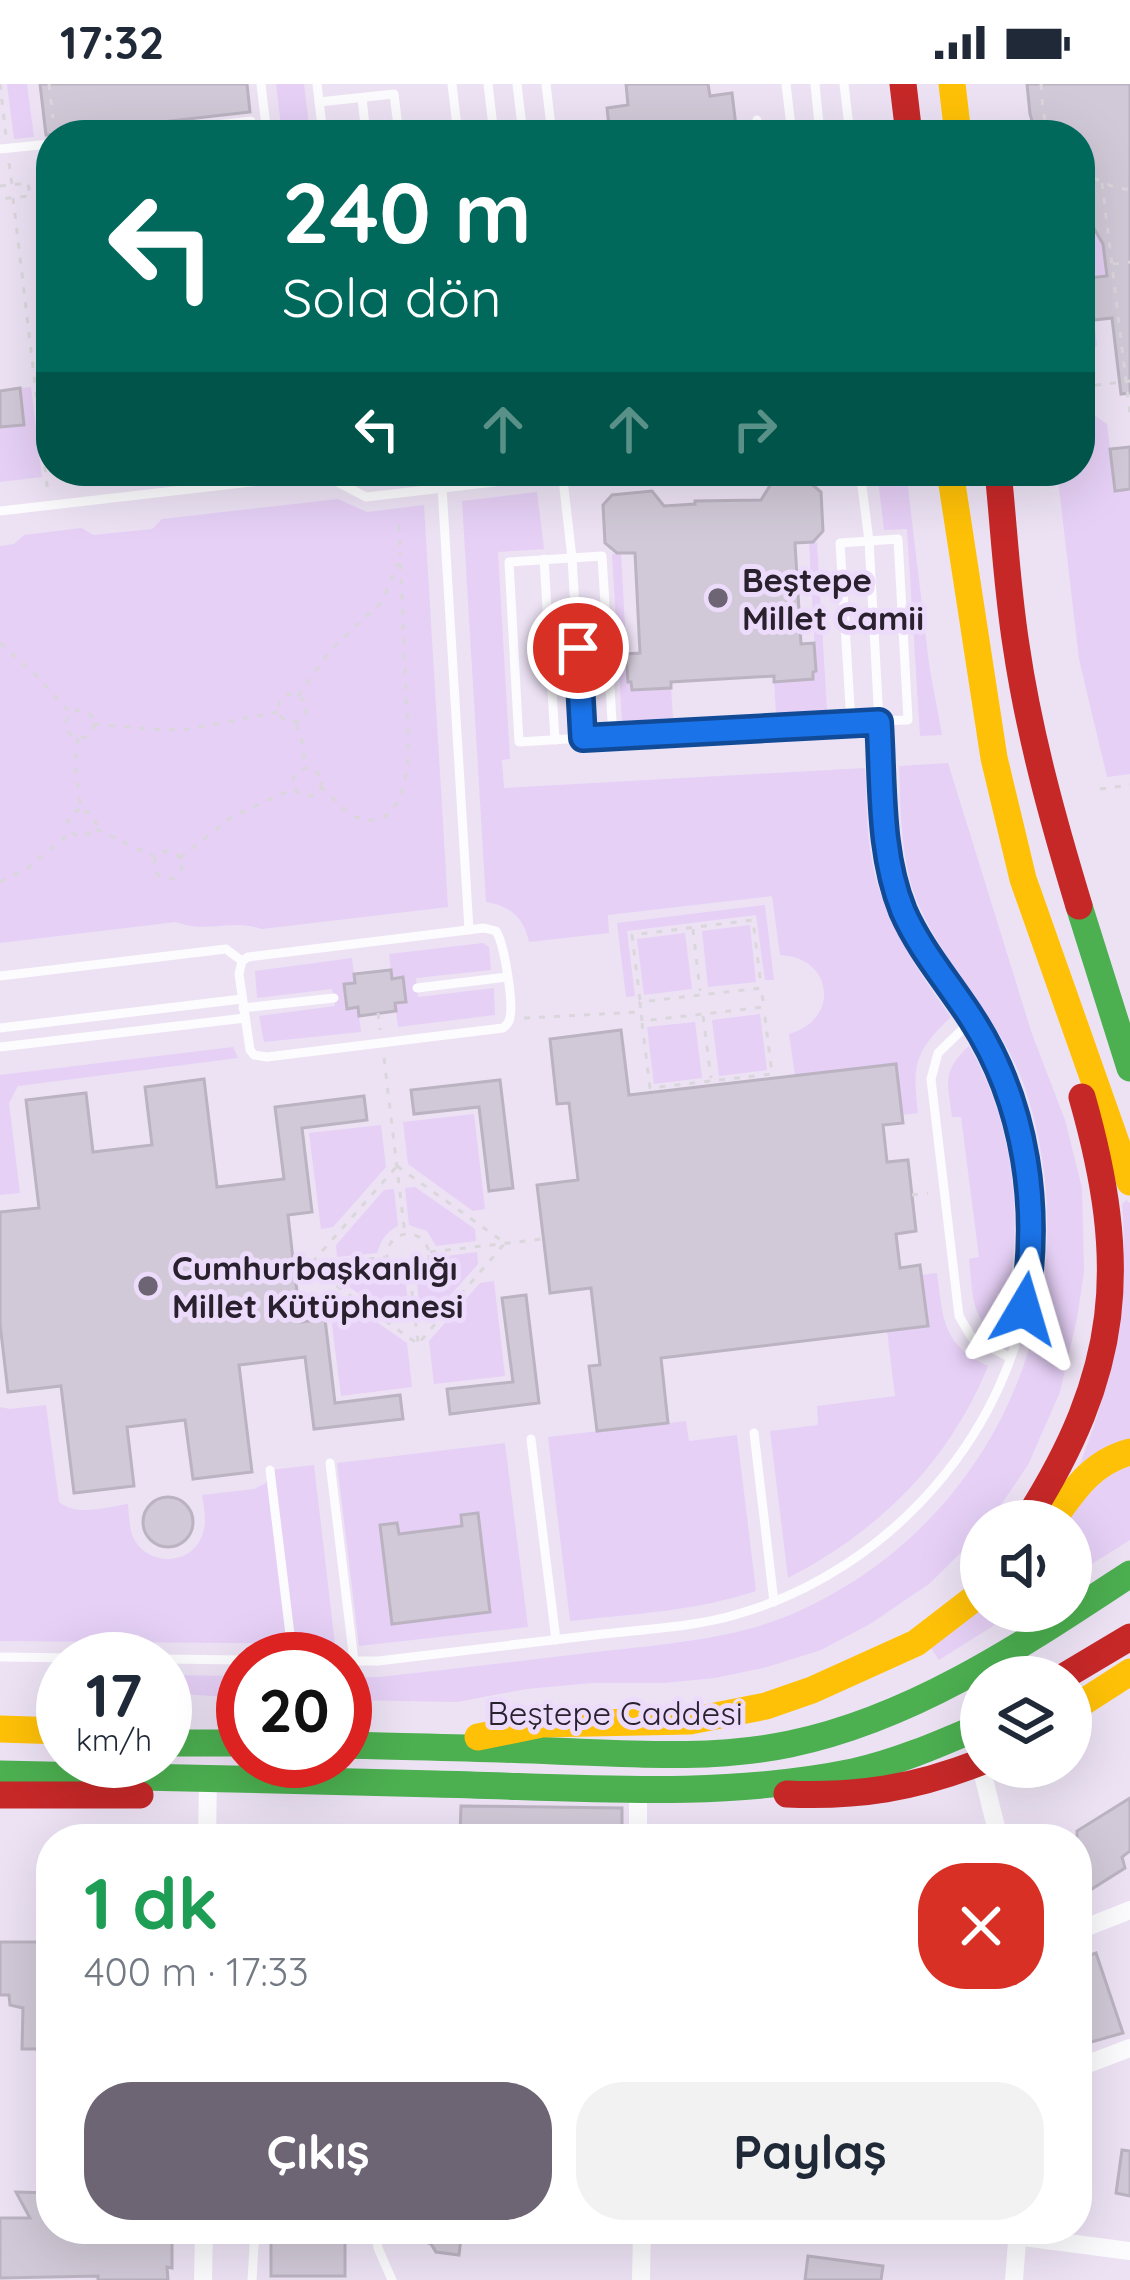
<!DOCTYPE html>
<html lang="tr">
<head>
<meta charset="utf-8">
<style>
  :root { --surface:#fff; --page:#f2f2f3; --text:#1f2937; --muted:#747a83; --accent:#6d6573 }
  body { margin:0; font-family:Quicksand,sans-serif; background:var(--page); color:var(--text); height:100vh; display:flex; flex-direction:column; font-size:45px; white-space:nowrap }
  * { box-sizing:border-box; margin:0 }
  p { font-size:39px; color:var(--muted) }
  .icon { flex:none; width:66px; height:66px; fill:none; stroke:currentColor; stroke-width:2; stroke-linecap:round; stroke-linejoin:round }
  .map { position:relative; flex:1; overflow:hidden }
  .drawer { position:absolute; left:36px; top:1740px; width:1056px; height:420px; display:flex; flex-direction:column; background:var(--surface); border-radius:48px; box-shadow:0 12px 48px #0002 }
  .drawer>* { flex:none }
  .guide { position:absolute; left:36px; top:36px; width:1059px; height:366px; border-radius:48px; box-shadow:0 12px 48px #0002; background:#00695c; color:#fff; overflow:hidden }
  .controls { position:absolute; left:960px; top:1416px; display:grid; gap:24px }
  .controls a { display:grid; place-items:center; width:132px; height:132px; border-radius:50%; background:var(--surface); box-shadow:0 12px 48px #0002; font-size:60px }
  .speed { position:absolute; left:36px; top:1548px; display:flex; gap:24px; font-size:60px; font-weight:700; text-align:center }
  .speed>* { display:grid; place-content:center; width:156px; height:156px; border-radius:50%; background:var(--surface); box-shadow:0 12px 48px #0002; line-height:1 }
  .speed small { font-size:30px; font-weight:400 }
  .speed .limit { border:18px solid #d22; background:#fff; color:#111 }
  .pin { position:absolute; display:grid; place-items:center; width:102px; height:102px; color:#fff; margin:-51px; border:6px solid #fff; border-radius:50%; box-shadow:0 3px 12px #0007 }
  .me { position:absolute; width:132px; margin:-66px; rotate:7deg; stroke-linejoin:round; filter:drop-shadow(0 0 9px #0008) }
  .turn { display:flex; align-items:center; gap:42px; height:252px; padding:0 48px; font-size:54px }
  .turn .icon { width:156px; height:156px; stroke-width:2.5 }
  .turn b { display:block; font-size:84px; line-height:102px }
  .lanes { display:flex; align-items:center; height:114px; padding:0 48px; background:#0003; justify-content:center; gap:60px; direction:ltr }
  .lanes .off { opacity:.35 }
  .round { display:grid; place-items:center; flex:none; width:126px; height:126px; border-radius:48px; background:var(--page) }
  .headline { display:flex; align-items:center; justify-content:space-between; height:204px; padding:0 48px }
  h1 { font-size:72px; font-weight:700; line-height:90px; color:#1e9e55 }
  .button { display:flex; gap:24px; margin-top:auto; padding:24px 48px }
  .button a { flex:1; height:138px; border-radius:48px; background:var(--accent); color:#fff; font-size:48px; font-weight:700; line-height:138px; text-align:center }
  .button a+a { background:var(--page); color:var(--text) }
  .status { display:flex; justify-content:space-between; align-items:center; height:84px; padding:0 60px; background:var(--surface); direction:ltr }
  .status svg { height:33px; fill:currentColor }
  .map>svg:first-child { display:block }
</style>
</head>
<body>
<div class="status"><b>17:32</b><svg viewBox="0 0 49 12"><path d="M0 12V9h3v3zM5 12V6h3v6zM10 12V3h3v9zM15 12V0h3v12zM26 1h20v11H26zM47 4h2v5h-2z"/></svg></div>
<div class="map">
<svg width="1130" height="2196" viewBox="0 0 1130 2196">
  <rect width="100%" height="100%" fill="#ece2f4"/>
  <g fill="#e6d0f6" fill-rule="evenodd">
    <polygon points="7,0 27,0 34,53 14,55"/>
    <polygon points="276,0 304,0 310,51 282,51"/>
    <polygon points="1080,120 1103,160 1107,192 1089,195 1097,261 1080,281"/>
    <polygon points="31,303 42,393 0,398 0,343 24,340 20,304"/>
    <polygon points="1080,325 1086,325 1107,340 1115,406 1130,405 1130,690 1107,693 1079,575 1057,387 1080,387"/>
    <polygon points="877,387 906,387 929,580 942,651 920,652 907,445 884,446"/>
    <path d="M537 408 544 465 498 468 510 675 502 676 504 704 865 684C867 714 866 747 872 777 883 837 916 884 951 933 915 967 912 980 918 1029L902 1031 896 980 795 992 789 950C841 935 833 873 780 871L772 812 608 831 609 849 529 858C524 834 511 822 486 818L462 417Z"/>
    <path d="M338 415 367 428 424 421 448 823 262 845C232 834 206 850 176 838L0 859V462L14 460 24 451 82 444 93 451 152 445 162 435Z"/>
    <polygon points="817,458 827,626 776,629 774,598 812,595 813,588 816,587 809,459"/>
    <polygon points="621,469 628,597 631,598 633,606 671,604 673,634 622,637 612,470"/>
    <path d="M948 679 1032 950 1065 1036 1082 1104 1084 1188 1077 1234 1060 1308 1028 1381 990 1437H981V1449L929 1500 870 1540 821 1566 767 1583 715 1594 664 1599H592L526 1605 457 1618 345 1616V1593H379C454 1585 529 1576 604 1567 666 1560 732 1555 790 1531 996 1443 1095 1215 1025 1004 1002 937 949 888 920 824 900 779 901 730 899 682Z"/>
    <polygon points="765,821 774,896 765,896 756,831 627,847 635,912 626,913 617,839"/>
    <polygon points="750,841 756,898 708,903 702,847"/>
    <polygon points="685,849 692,905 644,911 637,855"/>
    <polygon points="483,859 489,863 491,886 416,894 418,913 494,904 495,931 398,943 395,919 402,894 392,895 389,870"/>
    <polygon points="352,874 355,899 345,901 348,924 358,923 361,948 264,958 259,932 335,922 332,905 257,914 255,887"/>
    <polygon points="760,930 767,986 719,992 712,936"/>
    <polygon points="695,938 702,994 654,1000 647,943"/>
    <path d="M969 962C1019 1047 1026 1157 999 1251 969 1236 973 1205 969 1175L979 1173 961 1033H952C948 999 941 988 969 962Z"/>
    <polygon points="233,963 238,974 18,1002 9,1019 20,1109 0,1111 0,991"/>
    <polygon points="474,1030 485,1125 473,1127 408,1080 403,1038"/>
    <polygon points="381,1041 386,1083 333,1143 321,1145 309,1049"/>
    <polygon points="415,1103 475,1145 476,1157 436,1162 427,1147 409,1141 405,1104"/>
    <path d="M394 1105 398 1142C386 1148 381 1156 377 1169L337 1173 336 1161 384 1106Z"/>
    <path d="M1126 1116 1130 1119V1358L1080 1380C1112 1300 1130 1208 1122 1121Z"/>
    <path d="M477 1168 478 1180 431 1233 421 1235 417 1200C429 1194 435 1186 438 1173Z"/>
    <polygon points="379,1180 389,1195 406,1201 410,1236 399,1237 340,1197 339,1184"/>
    <path d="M937 1189C943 1234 942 1261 988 1282 949 1378 879 1447 788 1494L770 1347 818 1341 817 1322 895 1312 887 1247 927 1242 922 1191Z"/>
    <polygon points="494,1197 505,1292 434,1300 429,1257 480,1199"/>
    <polygon points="343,1215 407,1259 412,1303 341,1312 329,1217"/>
    <path d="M46 1321 59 1418C77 1433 106 1423 128 1420 129 1432 129 1447 135 1457 152 1484 194 1480 203 1449 207 1437 204 1424 202 1411L254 1405 266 1399 270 1386 314 1381 335 1560 0 1557V1323L10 1325Z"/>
    <path d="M686 1337 689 1357 737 1351 756 1507C696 1527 632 1530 570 1537L548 1353Z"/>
    <path d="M505 1359 528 1543 359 1562 337 1379ZM462 1431 490 1528 489 1529H473ZM397 1439 409 1537 393 1540 381 1442Z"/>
    <polygon points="1130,1378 1130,1456 1071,1493 1071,1437 1062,1437 1089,1397"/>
    <polygon points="981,1522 981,1527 1017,1527 939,1576 931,1564"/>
    <polygon points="165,1591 243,1592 243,1614 165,1609"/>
  </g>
  <g fill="#d1c9d7" stroke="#bbb3c1" stroke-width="3">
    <polygon points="40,0 247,0 250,28 46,51"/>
    <polygon points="626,0 708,0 710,12 732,9 737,51 610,51 607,24 628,21"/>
    <polygon points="1027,0 1130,0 1130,309 1121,310 1112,234 1094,236 1089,194 1107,192 1103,160 1080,120 1080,51 1036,51 1030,30"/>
    <polygon points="20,304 24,341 0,343 0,307"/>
    <polygon points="1130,363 1130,405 1115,407 1110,365"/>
    <polygon points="808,397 821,408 823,447 813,458 795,459 801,560 814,559 816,587 813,588 813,595 774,598 774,592 671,598 671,604 632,606 631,598 628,598 626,570 640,569 635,469 617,469 605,459 603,421 612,411 652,407 664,422 695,420 695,417 761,416 771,400"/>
    <polygon points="391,886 392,895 403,893 406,918 395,919 396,927 359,932 358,923 347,925 344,900 355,899 354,890"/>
    <polygon points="621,946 629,1011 896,980 903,1039 883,1041 887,1078 908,1076 916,1147 896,1150 900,1184 920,1181 928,1242 661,1274 668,1339 597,1347 589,1282 600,1281 591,1204 550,1209 537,1101 578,1096 569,1019 557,1020 550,955"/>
    <polygon points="204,995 217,1103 284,1095 275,1023 364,1012 367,1036 302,1044 312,1128 288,1131 294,1184 301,1238 325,1235 335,1319 400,1311 403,1335 314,1345 305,1273 239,1281 252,1388 193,1395 185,1336 127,1343 134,1402 74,1409 61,1302 8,1308 0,1240 0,1128 39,1124 26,1016 86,1009 93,1068 152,1061 145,1003"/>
    <polygon points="500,996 513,1104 489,1107 479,1023 414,1030 411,1006"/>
    <polygon points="526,1211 539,1319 450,1330 447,1305 513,1298 502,1214"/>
    <circle cx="168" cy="1438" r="25"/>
    <polygon points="478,1429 490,1528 392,1540 380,1441 397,1439 399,1450 462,1442 461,1431"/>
    <polygon points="1130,1714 1130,1767 1122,1773 1125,1784 1087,1808 1083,1804 1077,1807 1077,1747"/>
    <polygon points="461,1722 622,1724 622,1755 460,1752"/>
    <polygon points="0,1858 51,1858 51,1957 46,1957 46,1965 22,1965 23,1924 10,1921 9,1911 0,1911"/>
    <polygon points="1096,1869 1123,1949 1077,1962 1077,1876"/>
    <polygon points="1122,2066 1130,2067 1130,2112 1116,2109"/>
    <polygon points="16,2108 51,2109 51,2145 172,2145 172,2184 167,2183 168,2196 98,2196 98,2192 0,2194 0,2134 30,2134"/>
    <rect x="271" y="2145" width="74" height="47"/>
    <polygon points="424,2145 462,2145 459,2171 436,2168 431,2160 423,2157"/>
    <polygon points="808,2172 883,2182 881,2196 805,2196"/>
  </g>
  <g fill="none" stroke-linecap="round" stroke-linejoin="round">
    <g stroke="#dad7dc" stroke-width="3" stroke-dasharray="6 9" stroke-linecap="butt">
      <polyline points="0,0 6,52"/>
      <polyline points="49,0 53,34"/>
      <polyline points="1041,0 1043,28 1050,51"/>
      <polyline points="9,79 12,101"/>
      <polyline points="1080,88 1114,103 1130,106"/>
      <polyline points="1102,99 1130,330"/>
      <polyline points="0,102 28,99 30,112 0,115"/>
      <polyline points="13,114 48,410"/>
      <polyline points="1113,180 1130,178"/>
      <polyline points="1080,303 1130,297"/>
      <polyline points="399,441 400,469"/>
      <polyline points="0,559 39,594 71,630"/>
      <circle cx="292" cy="624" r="14"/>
      <polyline points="298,612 331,565 382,518 398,479"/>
      <circle cx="80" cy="640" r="14"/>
      <polyline points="94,640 162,646 189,645 278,628"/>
      <polyline points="296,640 303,660 305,683"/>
      <polyline points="78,654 75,680 81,725 93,731 96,740 92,748 79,753 71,748 68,736 73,728 81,725"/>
      <circle cx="307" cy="698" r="14"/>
      <path d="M320 703C337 715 350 739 374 736 394 734 401 711 405 694 411 666 407 637 406 609 404 562 402 515 400 468"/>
      <polyline points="1100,705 1130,701"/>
      <polyline points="96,745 157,774"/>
      <circle cx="168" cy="781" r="14"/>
      <polyline points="180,774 233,732 295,704"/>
      <polyline points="0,798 28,784 70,749"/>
      <polyline points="693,845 700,907"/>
      <polyline points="640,916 632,851 753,836 761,902"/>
      <polyline points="378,929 380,946"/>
      <polyline points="703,932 711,994"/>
      <polyline points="524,934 641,928 642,937 764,923 761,904 640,918 641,928"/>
      <polyline points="642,939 650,1004 772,990 764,925"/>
      <polyline points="384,974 405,1151"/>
      <polygon points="397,1082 505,1159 418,1260 309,1182"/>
      <polyline points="912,1111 928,1109"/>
      <circle cx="408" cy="1171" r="21"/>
      <polyline points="430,1168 543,1155"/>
      <polyline points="294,1184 385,1173"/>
      <polyline points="410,1192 418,1258"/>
    </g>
    <g stroke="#fcfbfd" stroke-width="9">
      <polyline points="261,0 267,51"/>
      <polyline points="317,0 323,51"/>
      <polyline points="452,0 458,51"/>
      <polyline points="488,0 494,51"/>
      <polyline points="517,0 523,51"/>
      <polyline points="546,0 552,51"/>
      <polyline points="786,0 792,51"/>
      <polyline points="815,0 820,51"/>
      <polyline points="844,0 850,51"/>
      <polyline points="362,14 366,51"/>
      <polyline points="319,18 394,10 399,51"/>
      <polyline points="757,36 759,51"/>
      <polyline points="126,51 251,37"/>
      <polyline points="0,65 51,60"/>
      <polyline points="441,387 469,846"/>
      <polyline points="562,387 572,474 583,654 879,637 869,457 860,387"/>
      <polyline points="0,427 322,390 366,413 563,390"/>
      <polyline points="544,475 555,656"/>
      <polyline points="583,654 519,658 509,478 602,472 613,653"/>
      <path d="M484 844 496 847C504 859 515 923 509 937 508 940 505 942 503 944L267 973 254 971 250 966 239 890 242 877 248 873Z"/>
      <polyline points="0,892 226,865 242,877"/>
      <polyline points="417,904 507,893"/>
      <polyline points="243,924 334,914"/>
      <polyline points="972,936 938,969 931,995 959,1232 972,1254 1009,1273"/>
      <polyline points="0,944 242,915"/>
      <polyline points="0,963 245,934"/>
      <polyline points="754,1349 774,1518"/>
      <polyline points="531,1355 556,1556"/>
      <polyline points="330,1379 354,1577"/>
      <polyline points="270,1386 293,1575"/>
      <polyline points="0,1573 243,1576"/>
      <path d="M345 1577H378C453 1568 528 1559 603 1550 648 1545 695 1543 738 1530 891 1486 1016 1345 1031 1184 1036 1127 1026 1069 1010 1014 989 946 936 897 906 834 878 774 883 702 879 637L908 636 898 455 840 459 851 639"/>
      <polyline points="375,2145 378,2164 392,2196"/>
      <polyline points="252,2196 255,2145"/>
    </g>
    <g stroke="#fcfbfd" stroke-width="18">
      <polyline points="980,1679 999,1755"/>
      <polyline points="638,1704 638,1755"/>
      <polyline points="207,1755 208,1694"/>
      <polyline points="1077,1847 1130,1826"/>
      <polyline points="1077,1984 1130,1964"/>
      <polyline points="961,2145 1130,2167"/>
      <polyline points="203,2196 204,2145"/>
      <polyline points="641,2196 642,2145"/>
      <polyline points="1014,2196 1018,2145"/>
    </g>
    <g stroke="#4caf50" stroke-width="27">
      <polyline points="1079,822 1130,984"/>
      <polyline points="165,1659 243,1659"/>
      <path d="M345 1661C415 1663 485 1664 554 1667 632 1670 713 1676 790 1660 915 1634 1025 1559 1130 1490"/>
      <path d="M0 1690C145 1693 291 1696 436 1700 575 1703 716 1716 853 1688 898 1678 939 1660 981 1642"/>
    </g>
    <g stroke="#ffc107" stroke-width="27">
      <polyline points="952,0 958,51"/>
      <polyline points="950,387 994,674 1023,795 1130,1098"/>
      <path d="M1052 1437C1074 1406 1092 1378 1130 1368"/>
      <polyline points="1071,1626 1130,1588"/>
      <polyline points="0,1645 63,1647"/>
      <polyline points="478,1653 542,1640 690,1637 766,1622 812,1606 916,1559 981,1509"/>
    </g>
    <g stroke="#c62828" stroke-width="27">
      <polyline points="903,0 909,51"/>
      <path d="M998 387C1004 445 1007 504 1016 561 1029 650 1053 736 1079 822"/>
      <path d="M1026 1437C1121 1288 1130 1182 1082 1013"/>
      <polyline points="1063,1593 1130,1553"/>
      <path d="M787 1710C859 1713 914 1704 981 1678"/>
      <polyline points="0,1711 140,1711"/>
    </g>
  </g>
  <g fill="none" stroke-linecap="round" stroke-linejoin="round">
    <g stroke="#114b97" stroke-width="30">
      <path id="route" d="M578 564 583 654 879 638C883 700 879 768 903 827 920 866 949 899 972 935 1027 1020 1041 1126 1024 1225"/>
    </g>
    <use href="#route" stroke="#1a73e8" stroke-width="21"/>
  </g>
  <g fill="#6d6573" stroke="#eddbfb" stroke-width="4.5">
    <circle cx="718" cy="514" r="12"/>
    <circle cx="148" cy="1202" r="12"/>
  </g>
  <g text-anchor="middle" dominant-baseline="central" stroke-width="10" stroke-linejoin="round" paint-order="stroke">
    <g font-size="33" font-weight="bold" fill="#29222e" stroke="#eddbfb" text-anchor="start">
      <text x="742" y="495">Beştepe<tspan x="742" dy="38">Millet Camii</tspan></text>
      <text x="172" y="1183">Cumhurbaşkanlığı<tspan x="172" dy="38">Millet Kütüphanesi</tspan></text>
    </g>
    <g font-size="33" fill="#29222e" stroke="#eddbfb">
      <text x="615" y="1628">Beştepe Caddesi</text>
    </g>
  </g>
</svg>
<div class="controls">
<a><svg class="icon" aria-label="sound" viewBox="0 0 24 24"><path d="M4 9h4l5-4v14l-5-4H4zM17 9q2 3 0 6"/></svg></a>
<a><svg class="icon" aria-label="layers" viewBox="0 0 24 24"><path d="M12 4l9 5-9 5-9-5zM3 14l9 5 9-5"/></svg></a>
</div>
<div class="speed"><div>17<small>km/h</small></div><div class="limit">20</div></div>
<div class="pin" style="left:578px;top:564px;background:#d93025"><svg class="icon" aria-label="arrive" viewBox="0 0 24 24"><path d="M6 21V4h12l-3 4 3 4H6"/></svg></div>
<svg class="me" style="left:1024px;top:1225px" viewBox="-20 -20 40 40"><path d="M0-17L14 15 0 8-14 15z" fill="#1a73e8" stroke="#fff" stroke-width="4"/></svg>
<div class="guide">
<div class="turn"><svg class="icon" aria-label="left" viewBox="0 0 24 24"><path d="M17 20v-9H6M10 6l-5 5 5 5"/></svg><div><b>240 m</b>Sola dön</div></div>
<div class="lanes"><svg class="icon" aria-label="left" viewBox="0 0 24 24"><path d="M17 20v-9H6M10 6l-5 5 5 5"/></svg><svg class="icon off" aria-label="ahead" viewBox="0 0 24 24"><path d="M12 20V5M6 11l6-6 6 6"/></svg><svg class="icon off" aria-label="ahead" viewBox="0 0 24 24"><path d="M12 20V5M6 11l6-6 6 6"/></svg><svg class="icon off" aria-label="right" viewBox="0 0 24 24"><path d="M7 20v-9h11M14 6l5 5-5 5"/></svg></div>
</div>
<section class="drawer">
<div class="headline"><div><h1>1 dk</h1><p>400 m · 17:33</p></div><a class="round" style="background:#d93025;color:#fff"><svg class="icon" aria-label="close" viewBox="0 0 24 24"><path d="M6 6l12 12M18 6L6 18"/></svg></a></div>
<div class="button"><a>Çıkış</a><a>Paylaş</a></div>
</section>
</div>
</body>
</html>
